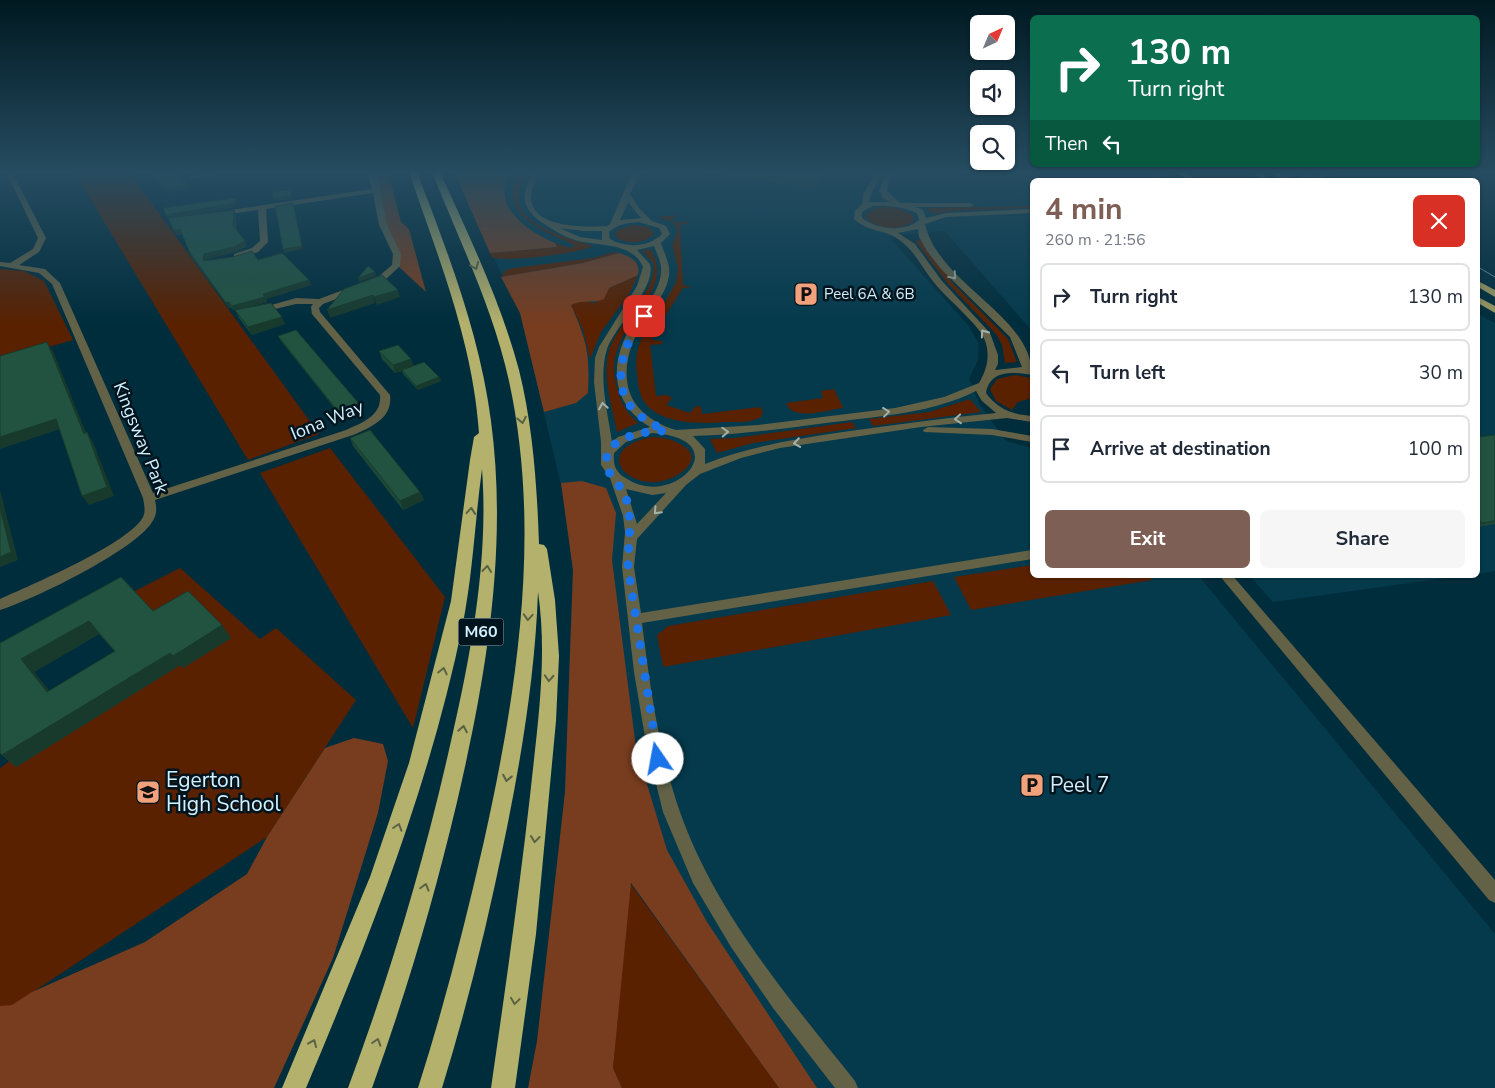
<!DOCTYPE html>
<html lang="en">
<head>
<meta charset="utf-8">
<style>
  :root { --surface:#fff; --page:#f6f6f7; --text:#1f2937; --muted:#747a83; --line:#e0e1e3; --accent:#7d5f56 }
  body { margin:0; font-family:"Nunito Sans",sans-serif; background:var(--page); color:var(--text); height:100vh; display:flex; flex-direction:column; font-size:19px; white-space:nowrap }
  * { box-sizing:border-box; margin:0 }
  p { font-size:16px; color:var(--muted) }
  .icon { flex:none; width:28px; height:28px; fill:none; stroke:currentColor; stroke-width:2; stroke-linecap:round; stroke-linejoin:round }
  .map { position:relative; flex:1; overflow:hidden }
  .panel { position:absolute; left:1030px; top:178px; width:450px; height:400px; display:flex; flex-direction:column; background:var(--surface); border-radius:8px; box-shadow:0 1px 4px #0004 }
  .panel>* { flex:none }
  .hud { position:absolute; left:1030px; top:15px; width:450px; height:152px; border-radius:8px; box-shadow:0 1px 4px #0004; background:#0b6e4f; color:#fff; overflow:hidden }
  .needle { width:32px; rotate:44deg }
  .controls { position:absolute; left:970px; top:15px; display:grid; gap:10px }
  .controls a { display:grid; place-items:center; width:45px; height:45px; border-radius:8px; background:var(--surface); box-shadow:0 1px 4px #0004; font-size:25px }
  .pin { position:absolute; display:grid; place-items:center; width:42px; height:42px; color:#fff; margin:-21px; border-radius:10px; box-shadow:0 2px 8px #0006 }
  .me { position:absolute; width:55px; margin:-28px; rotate:348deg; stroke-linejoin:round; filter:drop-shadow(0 0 4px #0008) }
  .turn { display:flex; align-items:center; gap:18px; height:105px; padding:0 15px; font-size:22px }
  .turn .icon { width:65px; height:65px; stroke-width:2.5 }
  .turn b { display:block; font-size:35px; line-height:42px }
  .then { display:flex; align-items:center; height:48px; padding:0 15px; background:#0003; gap:10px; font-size:19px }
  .round { display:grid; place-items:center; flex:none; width:52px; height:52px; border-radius:8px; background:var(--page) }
  .headline { display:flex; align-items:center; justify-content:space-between; height:85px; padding:0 15px }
  h1 { font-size:30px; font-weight:700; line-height:38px; color:var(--accent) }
  .cta { display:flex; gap:10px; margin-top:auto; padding:10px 15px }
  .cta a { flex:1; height:58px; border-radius:8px; background:var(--accent); color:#fff; font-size:20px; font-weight:700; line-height:58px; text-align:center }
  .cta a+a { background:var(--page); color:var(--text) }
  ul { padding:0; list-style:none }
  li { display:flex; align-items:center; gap:15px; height:68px; margin:0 10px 8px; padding:0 5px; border:2px solid var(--line); border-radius:8px }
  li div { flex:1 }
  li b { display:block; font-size:19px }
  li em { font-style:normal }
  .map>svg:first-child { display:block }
</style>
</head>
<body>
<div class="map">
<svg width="1495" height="1088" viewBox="0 0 1495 1088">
  <rect width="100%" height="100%" fill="#002d3c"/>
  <g fill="#043a4c">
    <polygon points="454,172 1170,172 1141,180 1032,180 1032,331 945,231 888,236 968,325 979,344 978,360 969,379 980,405 1006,441 1032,448 1032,575 1198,575 1495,934 1495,1088 779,1088 565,792 573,570 563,493 520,313"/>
    <polygon points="1478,314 1495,323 1495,571 1478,574"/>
    <polygon points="1249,575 1467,575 1273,602"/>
  </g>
  <g fill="#592100">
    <polygon points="74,172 129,172 319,434 248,460"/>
    <path d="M518 172H528C524 180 519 189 518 197 517 226 573 240 593 246 581 253 503 263 492 257L490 253 557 247 555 243 570 248 575 245C545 232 496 216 518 172Z"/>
    <polygon points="1187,172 1245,172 1253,180 1203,180"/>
    <polygon points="1032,206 1032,208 952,211 934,214 925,208"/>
    <path d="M879 207H894L912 214 914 220C903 232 878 229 867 219L866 215 868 212Z"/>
    <polygon points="674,215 677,216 670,219 679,223 686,221 689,223 680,225 683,285 692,287 683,288 665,316 658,315 676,282 678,268 672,245 678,231 673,222 658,217"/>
    <path d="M633 225 649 227 654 234C644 244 625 245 615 236L617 230Z"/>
    <polygon points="921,240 953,283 1008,339 1017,362 1005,363 1002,345 996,334 948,284 915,241"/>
    <path d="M650 249C681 296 601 323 616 384 620 402 625 411 638 423L617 432C612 406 602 377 609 351 617 323 659 291 653 263L642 251Z"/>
    <polygon points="614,252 619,253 583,263 501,277 506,270 514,268 593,258"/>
    <polygon points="0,269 24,271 44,281 73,340 0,361"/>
    <polygon points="638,275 629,294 601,332 590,359 583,330 571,305 579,301 595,303 609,288"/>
    <path d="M647 330 656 331 652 340 662 341V344L650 345 656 396 667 395 672 398 666 405 690 413 696 406 701 407 702 414 760 407 763 412 761 417C751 423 737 422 727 422 702 424 658 425 643 400 639 393 638 382 637 374 635 358 637 343 647 330Z"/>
    <polygon points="1015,375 1032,378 1032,398 1018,402 1012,410 996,401 990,389 997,379"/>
    <path d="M834 389 843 408C827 410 793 422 786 403L823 398 821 391Z"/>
    <polygon points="970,399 981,412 873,426 869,419 929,412"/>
    <polygon points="852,422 856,428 753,443 717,453 710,439 735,438"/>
    <path d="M652 437C674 437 711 453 679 474 636 502 584 450 652 437Z"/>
    <polygon points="330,448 445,597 413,728 260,473"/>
    <polygon points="1032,565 1032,575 1148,575 1152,580 971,610 954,577"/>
    <polygon points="180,568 260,639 276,628 356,700 267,837 12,1006 0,1006 0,768 11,760 16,767 180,665 183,668 162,623 133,592"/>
    <polygon points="933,581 951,615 663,667 657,635 668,626"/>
    <polygon points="630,883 779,1088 622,1088 613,1068"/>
  </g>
  <g fill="#783d1f">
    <polygon points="372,172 388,172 401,222 409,229 426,292 398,266 386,225 376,178"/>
    <path d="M454 172H510C490 207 528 231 555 243L557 247 490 253Z"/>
    <path d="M619 253C631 257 641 261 638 275L609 288 604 299C593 304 582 299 571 305 587 342 590 353 588 393L576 403 544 412 520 313 501 277 583 263Z"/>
    <polygon points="582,481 606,488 616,513 612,560 636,748 667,850 707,922 817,1088 779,1088 631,883 613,1068 622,1088 528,1088 537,1041 565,792 573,570 561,483"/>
    <polygon points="354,738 383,744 388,761 378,813 333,958 274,1088 0,1088 0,1006 12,1005 32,992 145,942 247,874 267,837 325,748"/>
  </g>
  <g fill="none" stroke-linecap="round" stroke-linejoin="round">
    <g fill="#636247" fill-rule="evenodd">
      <path d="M6 172H12L46 238 39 252 19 265 45 269 60 283 153 493 346 430C362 423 382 416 380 395L312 314 311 307 313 304H296L258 313 254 310 296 298 319 299 378 277 392 265 393 254 379 225 373 193 266 209 268 242 258 252 237 258H234V254L252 248 260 241 258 210 217 216 213 214 217 212 372 189 367 172H373L378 179 387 225 401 254 400 266 384 281 323 304 319 308 320 312 390 395C393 418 371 427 353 435L155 500C157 508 157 515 152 522 135 550 33 600 0 610V599C29 586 130 543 143 517 146 511 144 504 143 498L52 284 39 273 0 266V262L10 263 33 249 38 238Z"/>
      <polygon points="214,172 232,172 190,179 187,177"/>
      <path d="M533 172H539C536 180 531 189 531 198 532 229 586 227 607 226L610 224 630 178 635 172H641L630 194 639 208 652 221 666 226 670 234 661 243C664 254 671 264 669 276 666 294 653 308 643 323 628 346 619 378 635 403 644 416 661 426 676 430L758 425 895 408 944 397 979 383C988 368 991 352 983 336 975 322 948 299 936 285 923 270 915 250 898 239 884 229 867 232 854 219L855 211 862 204 863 194 877 172H883L871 194 869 202H890L883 198 879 191 886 172H892L887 191 900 203H970L974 205 970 207H915L923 210 926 218 946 213 1032 209V213L946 217 925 224C939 285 1032 315 1032 375 1014 372 990 369 986 393 997 409 1014 415 1032 416V422L1007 418 921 427 780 448 741 458 700 474 686 485 637 539 634 567 641 613 1032 550V559L642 623C650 687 659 752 680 812 716 914 789 998 855 1081L858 1088H835L773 1008 731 947 693 883 663 812 646 743 634 672 622 567 625 532 623 516 610 478 601 465V442L594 382 595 358 599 347 637 286 643 267C632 241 597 247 575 240 562 236 552 229 541 222 519 205 522 195 533 172ZM628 202 641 218 620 220ZM873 206C888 205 903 207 917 213L919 220C904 233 877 229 862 218V212ZM639 222 659 228 662 234C648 248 626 248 610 239L609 232C618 224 627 223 639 222ZM560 228 583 231H602V240L580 237ZM918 229 919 237 927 251 941 269 1010 337 1022 367 995 370 998 364V355L990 333 942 281 915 244 898 233ZM654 246C657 254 662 263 661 272 660 292 643 308 632 325 609 362 610 403 650 427L618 437 612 442C608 413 598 378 607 349 615 326 657 287 650 264L637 250ZM976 391 982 401 996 413C945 418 894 425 843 432 796 439 750 446 705 464V449L693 436C740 435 787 428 834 422 882 416 932 413 976 391ZM652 433C738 439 676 508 629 480 616 473 613 467 614 453L626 442ZM626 489 652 495 666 493 637 524Z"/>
      <polygon points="1161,172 1169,172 1157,180 1148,180"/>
      <polygon points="1289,172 1295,172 1290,180 1282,180"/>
      <polygon points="1310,172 1318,172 1304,180 1294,180"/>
      <polygon points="1324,172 1332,172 1319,180 1310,180"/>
      <polygon points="928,427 992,429 1032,436 1032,442 992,435 924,432 923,430"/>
      <polygon points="1219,575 1232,575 1495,880 1495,903 1489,900"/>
    </g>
    <g fill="#9d9b62" fill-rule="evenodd">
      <polygon points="1175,172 1183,172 1198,180 1189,180"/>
      <polygon points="1254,172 1261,172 1269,180 1261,180"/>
      <polygon points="1269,172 1277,172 1293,180 1283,180"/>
      <polygon points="1478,281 1495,290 1495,297 1478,287"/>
      <polygon points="1478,297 1495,306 1495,313 1478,303"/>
    </g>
    <g fill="#b4b16c" fill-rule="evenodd">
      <path d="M409 172H417C448 253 480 335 491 421 508 549 486 678 457 802 434 899 406 994 372 1088H348C389 978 423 865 449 750 470 660 489 562 482 469 475 520 473 572 463 623 430 785 370 936 306 1088H282L370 877 409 763 451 601 470 460 474 437 479 433C473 342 438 257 409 172Z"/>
      <path d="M432 172H440C469 236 501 302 519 370 533 426 537 486 539 544L544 545 547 549 555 600 559 656 556 721 536 934 515 1088H491C505 991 519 893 530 796 537 729 548 659 538 592 535 676 521 760 504 842 487 925 467 1007 442 1088H418C444 1007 465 924 484 841 517 692 542 532 509 381 493 308 459 240 432 172Z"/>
    </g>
    <g stroke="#6d92a0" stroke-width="1">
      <polyline points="1302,172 1318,180"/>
      <polyline points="1478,267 1495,277"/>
    </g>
  </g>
  <g fill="#1d4737" fill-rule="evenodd">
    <polygon points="701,172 828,172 815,188"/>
    <polygon points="152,174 189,188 168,193 154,178"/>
    <polygon points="235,198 237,201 236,207 178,217 236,215 236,228 247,246 236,252 207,259 206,261 258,260 309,280 311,285 266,299 267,302 245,308 285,324 252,335 239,318 236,311 234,311 231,307 229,308 191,256 182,234 176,235 163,208"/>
    <polygon points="278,336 363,412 343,419 281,341"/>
    <polygon points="379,351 439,377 441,381 418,390 403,374 402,371 395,373 382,359"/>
    <polygon points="1495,435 1495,524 1478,527 1478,437"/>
    <polygon points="350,438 420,492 424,500 403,510 353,446"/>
    <path d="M153 611 222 625 231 638 183 668 180 665 16 767 2 755 0 643ZM99 634 115 652 49 691 34 672Z"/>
  </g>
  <g fill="#183a2d">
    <polygon points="237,172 252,172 231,177 230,174"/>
    <polygon points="823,172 828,172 815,188 816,182"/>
    <polygon points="187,184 189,188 168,193 166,189"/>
    <polygon points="290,190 292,199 275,201 273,198"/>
    <polygon points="235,198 237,201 236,207 168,218 166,215"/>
    <polygon points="293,203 303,249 284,253 283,249"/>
    <polygon points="234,210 236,215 235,230 233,225"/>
    <polygon points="180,229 183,234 176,235 174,230"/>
    <polygon points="245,241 247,246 236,252 207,259 206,266 203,261 204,254"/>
    <polygon points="375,272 376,276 359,282 358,278"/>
    <polygon points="309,280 311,285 266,299 267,302 234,311 232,306 263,294"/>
    <polygon points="398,290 400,297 377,305 374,297"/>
    <polygon points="373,295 375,303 330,318 327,310"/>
    <polygon points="229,302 231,307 229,308 226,303"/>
    <polygon points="282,317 285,324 252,335 248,327"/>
    <polygon points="47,342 53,351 90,443 84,434"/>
    <polygon points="411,359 414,367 395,373 393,365"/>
    <polygon points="439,377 441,381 418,390 416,386"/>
    <polygon points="361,406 363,412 343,419 340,414"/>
    <polygon points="56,419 63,428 0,449 0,437"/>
    <polygon points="87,432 93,442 114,496 89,505 82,496"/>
    <polygon points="0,490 18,560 0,567"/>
    <polygon points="420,492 424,500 403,510 400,501"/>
    <polygon points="89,621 99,634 34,672 60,704 47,692 21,659"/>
    <polygon points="222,625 231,638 183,668 173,656"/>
    <polygon points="170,653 180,665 16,767 2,755"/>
  </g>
  <g fill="#225340" stroke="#183a2d" fill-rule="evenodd">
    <polygon points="162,172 175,172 187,184 166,189 152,174"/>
    <polygon points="228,172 237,172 230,174"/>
    <polygon points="748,172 823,172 816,182"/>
    <polygon points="290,190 291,195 273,198 272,192"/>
    <polygon points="235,198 235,203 166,215 163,208"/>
    <polygon points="293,203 302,246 283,249 275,206"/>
    <polygon points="234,210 233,225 245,241 234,247 204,254 203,261 233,257 252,251 258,260 282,253 309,280 263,294 265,297 232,306 229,302 226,303 189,251 180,229 174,230 168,218"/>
    <polygon points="368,266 375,272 358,278"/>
    <polygon points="382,275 398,290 374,297 373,295 327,310 344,289"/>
    <polygon points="271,303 282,317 248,327 235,310"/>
    <polygon points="296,330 361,406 340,414 278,336"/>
    <polygon points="47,342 84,434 87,432 107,487 82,496 56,419 0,437 0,356"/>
    <polygon points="398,345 411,359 393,365 379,351"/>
    <polygon points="424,362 439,377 416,386 402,370"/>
    <polygon points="370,430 420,492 400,501 350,438"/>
    <polygon points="1495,435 1495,521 1482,523 1478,519 1478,437"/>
    <polygon points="0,508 11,552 0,557"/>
    <path d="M121 577 153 611 188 591 222 625 173 656 170 653 2 755 0 753V643ZM89 621 115 651 47 692 21 659Z"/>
  </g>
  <defs><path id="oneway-chevron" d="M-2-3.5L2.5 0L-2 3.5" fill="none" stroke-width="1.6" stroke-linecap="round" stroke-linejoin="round" transform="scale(1.25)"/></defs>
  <g stroke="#5a6244">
    <use href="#oneway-chevron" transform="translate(475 266) rotate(68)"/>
    <use href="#oneway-chevron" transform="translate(522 420) rotate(79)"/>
    <use href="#oneway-chevron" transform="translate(471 511) rotate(-85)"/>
    <use href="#oneway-chevron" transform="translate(487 569) rotate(-84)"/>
    <use href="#oneway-chevron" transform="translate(528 617) rotate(94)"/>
    <use href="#oneway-chevron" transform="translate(443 671) rotate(-77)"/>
    <use href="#oneway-chevron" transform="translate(549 678) rotate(93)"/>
    <use href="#oneway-chevron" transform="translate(463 729) rotate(-80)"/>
    <use href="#oneway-chevron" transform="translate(507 778) rotate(101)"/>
    <use href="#oneway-chevron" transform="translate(398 827) rotate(-72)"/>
    <use href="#oneway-chevron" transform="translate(535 839) rotate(96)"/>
    <use href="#oneway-chevron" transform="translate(425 887) rotate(-74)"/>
    <use href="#oneway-chevron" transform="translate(515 1001) rotate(98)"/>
    <use href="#oneway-chevron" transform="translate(377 1042) rotate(-72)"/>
    <use href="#oneway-chevron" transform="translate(313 1043) rotate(-67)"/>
  </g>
  <g stroke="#a1b1ac">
    <use href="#oneway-chevron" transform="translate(953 276) rotate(50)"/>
    <use href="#oneway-chevron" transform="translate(984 333) rotate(-125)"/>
    <use href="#oneway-chevron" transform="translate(603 406) rotate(-99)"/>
    <use href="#oneway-chevron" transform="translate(886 412) rotate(-7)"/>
    <use href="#oneway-chevron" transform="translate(958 419) rotate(175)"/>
    <use href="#oneway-chevron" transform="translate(725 432) rotate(-3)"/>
    <use href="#oneway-chevron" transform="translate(797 443) rotate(172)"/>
    <use href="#oneway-chevron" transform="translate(657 511) rotate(133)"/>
  </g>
  <linearGradient id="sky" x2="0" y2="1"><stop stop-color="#001921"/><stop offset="0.53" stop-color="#264c61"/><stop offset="1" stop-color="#264c61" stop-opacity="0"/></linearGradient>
  <rect width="1495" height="324" fill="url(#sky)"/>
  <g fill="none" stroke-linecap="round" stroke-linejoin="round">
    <path stroke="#1a73e8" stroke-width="9" stroke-dasharray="0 16.2" d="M644 316C625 341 609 382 633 409 642 419 654 425 666 431 646 430 597 438 608 469 611 479 623 487 626 498 633 521 628 544 628 567L658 759"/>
  </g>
  <defs>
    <g id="parking-square" transform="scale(1.25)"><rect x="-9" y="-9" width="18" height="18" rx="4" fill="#f1a17b" stroke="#00141d"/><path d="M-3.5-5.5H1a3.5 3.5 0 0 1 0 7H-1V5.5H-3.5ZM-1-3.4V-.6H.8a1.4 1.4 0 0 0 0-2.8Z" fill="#111"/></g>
    <g id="school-square" transform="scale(1.25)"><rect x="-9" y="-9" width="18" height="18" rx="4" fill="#f1a17b" stroke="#00141d"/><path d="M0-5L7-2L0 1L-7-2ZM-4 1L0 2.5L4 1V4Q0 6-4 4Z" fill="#111"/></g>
  </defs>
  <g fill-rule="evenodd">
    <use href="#parking-square" x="806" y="294"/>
    <use href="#parking-square" x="1032" y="785"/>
    <use href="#school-square" x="148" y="792"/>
  </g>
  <g text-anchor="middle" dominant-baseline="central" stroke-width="5" stroke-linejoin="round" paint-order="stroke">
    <g font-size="15" fill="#d4f1ff" stroke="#00141d" text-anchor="start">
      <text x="824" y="294">Peel 6A &amp; 6B</text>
    </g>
    <rect fill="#00141d" stroke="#94afbb" stroke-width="1" x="458.5" y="618.5" width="45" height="27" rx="4"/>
    <g font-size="16" font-weight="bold" fill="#d4f1ff">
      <text x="481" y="632">M60</text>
    </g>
    <g font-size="18" fill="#d4f1ff" stroke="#00141d">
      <text transform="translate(327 420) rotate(-22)">Iona Way</text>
      <text transform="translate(141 438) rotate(68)">Kingsway Park</text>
    </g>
    <g font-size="21" fill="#d4f1ff" stroke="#00141d" text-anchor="start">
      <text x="166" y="780">Egerton<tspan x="166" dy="24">High School</tspan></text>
      <text x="1050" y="785">Peel 7</text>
    </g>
  </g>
</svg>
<div class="controls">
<a><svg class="needle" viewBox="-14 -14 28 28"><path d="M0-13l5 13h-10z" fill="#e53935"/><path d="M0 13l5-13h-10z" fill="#747a83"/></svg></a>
<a><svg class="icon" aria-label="sound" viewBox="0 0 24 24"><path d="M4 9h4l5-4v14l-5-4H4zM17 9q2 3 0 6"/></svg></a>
<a><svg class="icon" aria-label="search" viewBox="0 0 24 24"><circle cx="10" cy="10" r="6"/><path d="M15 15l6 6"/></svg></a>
</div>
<div class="pin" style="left:644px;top:316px;background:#d93025"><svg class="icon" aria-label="arrive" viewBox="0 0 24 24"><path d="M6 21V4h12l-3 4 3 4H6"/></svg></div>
<svg class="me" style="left:658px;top:759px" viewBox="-20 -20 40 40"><circle r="19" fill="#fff"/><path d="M0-13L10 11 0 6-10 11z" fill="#1a73e8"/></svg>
<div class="hud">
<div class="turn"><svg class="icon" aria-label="right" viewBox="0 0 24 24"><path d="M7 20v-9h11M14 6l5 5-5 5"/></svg><div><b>130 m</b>Turn right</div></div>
<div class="then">Then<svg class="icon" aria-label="left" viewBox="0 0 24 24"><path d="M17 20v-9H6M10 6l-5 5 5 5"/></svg></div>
</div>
<section class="panel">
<div class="headline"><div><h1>4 min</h1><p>260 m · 21:56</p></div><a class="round" style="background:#d93025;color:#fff"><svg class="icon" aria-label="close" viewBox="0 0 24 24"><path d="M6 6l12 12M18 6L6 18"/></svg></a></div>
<ul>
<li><svg class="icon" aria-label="right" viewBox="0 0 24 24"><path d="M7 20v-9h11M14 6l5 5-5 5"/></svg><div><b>Turn right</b></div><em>130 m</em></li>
<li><svg class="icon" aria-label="left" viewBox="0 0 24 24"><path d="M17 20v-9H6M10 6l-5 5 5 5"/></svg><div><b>Turn left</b></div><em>30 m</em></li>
<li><svg class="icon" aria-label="arrive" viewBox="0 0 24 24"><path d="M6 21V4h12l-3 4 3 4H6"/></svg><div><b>Arrive at destination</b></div><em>100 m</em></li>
</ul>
<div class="cta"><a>Exit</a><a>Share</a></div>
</section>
</div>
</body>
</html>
